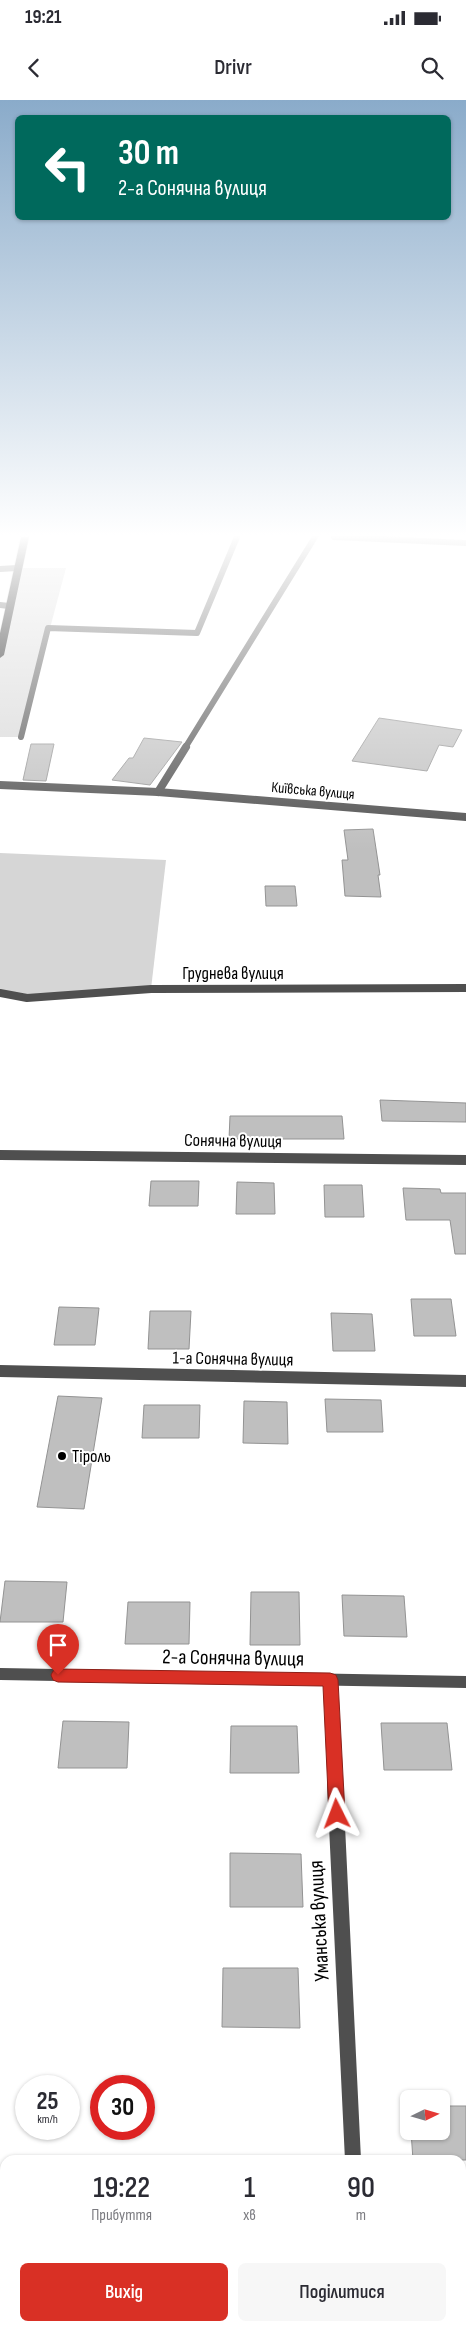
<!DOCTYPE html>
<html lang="uk">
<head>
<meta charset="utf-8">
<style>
  :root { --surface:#fff; --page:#f7f7f7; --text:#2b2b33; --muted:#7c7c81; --accent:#d93025 }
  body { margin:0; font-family:"Sofia Sans Condensed",sans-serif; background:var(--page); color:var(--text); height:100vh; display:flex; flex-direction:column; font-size:19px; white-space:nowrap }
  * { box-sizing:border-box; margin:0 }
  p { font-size:16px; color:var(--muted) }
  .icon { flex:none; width:28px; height:28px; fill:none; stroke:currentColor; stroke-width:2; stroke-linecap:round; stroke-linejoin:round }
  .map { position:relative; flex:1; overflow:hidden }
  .drawer { position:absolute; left:0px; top:2055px; width:466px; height:176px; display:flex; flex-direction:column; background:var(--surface); border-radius:15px 15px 0 0; box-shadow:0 1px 4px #0004 }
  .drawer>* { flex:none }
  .guide { position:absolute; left:15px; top:15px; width:436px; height:105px; border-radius:8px; box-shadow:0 1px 4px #0004; background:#00695c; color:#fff; overflow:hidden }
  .needle { width:32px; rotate:85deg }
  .fabs { position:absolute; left:400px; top:1990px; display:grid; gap:10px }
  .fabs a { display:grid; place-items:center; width:50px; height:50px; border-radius:8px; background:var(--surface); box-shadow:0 1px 4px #0004; font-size:25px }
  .speed { position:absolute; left:15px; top:1975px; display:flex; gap:10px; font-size:25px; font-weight:700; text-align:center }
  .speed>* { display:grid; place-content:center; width:65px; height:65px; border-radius:50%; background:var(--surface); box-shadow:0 1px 4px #0004; line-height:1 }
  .speed small { font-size:12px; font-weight:400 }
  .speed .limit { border:8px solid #d22; background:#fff; color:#111 }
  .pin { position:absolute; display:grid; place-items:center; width:42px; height:42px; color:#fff; margin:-51px -21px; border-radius:50% 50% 50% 0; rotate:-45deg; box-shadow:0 0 5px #0007 }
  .pin .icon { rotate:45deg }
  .me { position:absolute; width:55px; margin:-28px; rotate:357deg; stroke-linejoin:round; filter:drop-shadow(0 0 4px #0008) }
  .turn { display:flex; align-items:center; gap:18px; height:105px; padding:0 20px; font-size:22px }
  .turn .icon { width:65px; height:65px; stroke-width:2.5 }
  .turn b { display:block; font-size:35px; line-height:42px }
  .eta { display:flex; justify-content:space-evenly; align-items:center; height:85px; text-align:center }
  .eta b { font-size:30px; font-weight:600; line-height:35px }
  .primary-button { display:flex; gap:10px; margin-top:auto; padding:10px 20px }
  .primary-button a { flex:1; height:58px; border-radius:8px; background:var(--accent); color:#fff; font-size:20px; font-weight:600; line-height:58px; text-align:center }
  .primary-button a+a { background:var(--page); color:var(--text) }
  .status { display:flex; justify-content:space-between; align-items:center; height:35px; padding:0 25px; background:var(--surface); direction:ltr }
  .status svg { height:14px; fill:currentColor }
  header { display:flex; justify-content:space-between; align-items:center; height:65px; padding:0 20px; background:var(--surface); font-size:22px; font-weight:600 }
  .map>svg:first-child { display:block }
</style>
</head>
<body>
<div class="status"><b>19:21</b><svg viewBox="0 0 49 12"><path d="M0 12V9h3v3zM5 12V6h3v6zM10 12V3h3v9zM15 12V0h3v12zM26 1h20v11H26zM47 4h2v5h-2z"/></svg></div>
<header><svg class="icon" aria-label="back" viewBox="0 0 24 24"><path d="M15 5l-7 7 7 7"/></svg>Drivr<svg class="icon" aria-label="search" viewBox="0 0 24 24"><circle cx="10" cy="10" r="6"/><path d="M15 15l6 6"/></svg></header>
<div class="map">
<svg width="466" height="2231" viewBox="0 0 466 2231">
  <rect width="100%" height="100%" fill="#fff"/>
  <g fill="#d6d6d6">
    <polygon points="17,468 66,468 21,637 0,637 0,555"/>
    <polygon points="0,753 166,760 151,889 27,898 0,893"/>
  </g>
  <g fill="#bfbfbf" stroke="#939393">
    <polygon points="379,618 462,630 453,647 439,645 427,671 352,661"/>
    <polygon points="144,638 182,642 150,685 112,680 129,658 133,658"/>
    <polygon points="31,644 54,644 46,681 23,680"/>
    <polygon points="373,729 380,775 378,775 381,797 345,796 342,760 348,760 344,730"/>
    <polygon points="265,786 295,786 297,806 266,806"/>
    <polygon points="380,1000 466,1003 466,1022 382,1021"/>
    <polygon points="230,1016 342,1016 344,1039 229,1039"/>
    <polygon points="151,1081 199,1081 198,1106 149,1106"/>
    <polygon points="237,1082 274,1083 275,1114 236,1114"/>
    <polygon points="324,1085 362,1085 364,1117 325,1117"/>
    <polygon points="403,1088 440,1089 441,1093 466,1093 466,1154 455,1154 450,1120 406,1120"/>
    <polygon points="411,1199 451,1199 456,1236 414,1236"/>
    <polygon points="59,1207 99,1208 95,1245 54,1245"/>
    <polygon points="150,1211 191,1211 189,1249 148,1249"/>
    <polygon points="331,1213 372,1214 375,1251 333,1251"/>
    <polygon points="58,1296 102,1298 84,1409 37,1407"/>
    <polygon points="325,1299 381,1300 383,1332 327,1332"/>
    <polygon points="244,1301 287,1302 288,1344 243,1343"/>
    <polygon points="144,1305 200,1305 199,1338 142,1338"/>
    <polygon points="5,1481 67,1482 63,1522 0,1522"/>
    <polygon points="251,1492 299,1492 300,1545 250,1545"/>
    <polygon points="342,1495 404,1496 407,1537 344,1536"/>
    <polygon points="128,1502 190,1502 189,1544 125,1544"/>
    <polygon points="63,1621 129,1622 127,1668 58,1668"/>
    <polygon points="381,1623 447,1623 452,1670 384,1670"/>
    <polygon points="231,1626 297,1626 299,1673 230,1673"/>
    <polygon points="230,1753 301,1754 303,1807 230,1807"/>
    <polygon points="223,1868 298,1868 300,1928 222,1927"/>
    <polygon points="441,2006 466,2006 466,2060 413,2060 411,2031 441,2031"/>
  </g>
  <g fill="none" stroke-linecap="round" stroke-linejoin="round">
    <g stroke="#dbdbdb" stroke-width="1">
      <polygon id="trunk" points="21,437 29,437 4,555 0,558 0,533"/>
    </g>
    <g stroke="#4f4f4f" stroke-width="6">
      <polyline points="0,469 17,468"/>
      <polyline points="0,505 9,506"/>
    </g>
    <polyline stroke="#4f4f4f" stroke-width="8" points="0,893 27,898 151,889 466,888"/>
    <g stroke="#4f4f4f" stroke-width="6">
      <polyline points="334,437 466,443"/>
      <polyline points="21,637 48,528 197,533 237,437"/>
      <polyline points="185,648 315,437"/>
    </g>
    <g stroke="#4f4f4f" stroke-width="8">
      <polyline points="0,685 158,692 466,717"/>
      <polyline points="158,692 186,647"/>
    </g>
    <polyline stroke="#4f4f4f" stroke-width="10" points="0,1055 466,1060"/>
    <g stroke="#4f4f4f" stroke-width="12">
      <polyline points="0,1271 466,1281"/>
      <polyline points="0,1574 466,1582"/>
      <polyline points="330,1580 335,1685"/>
    </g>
    <g stroke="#4f4f4f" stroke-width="16">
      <polyline points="335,1684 353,2060"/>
      <polyline points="360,2226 360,2231"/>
    </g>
    <use href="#trunk" fill="#000" fill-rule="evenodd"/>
  </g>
  <linearGradient id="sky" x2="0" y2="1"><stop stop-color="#8aabca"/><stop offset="0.58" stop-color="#fff"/><stop offset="1" stop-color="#fff" stop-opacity="0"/></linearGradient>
  <rect width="466" height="750" fill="url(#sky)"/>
  <polygon fill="#d93025" stroke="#8d1f18" points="58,1569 330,1573 336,1575 338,1580 345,1714 342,1719 337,1722 331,1719 329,1714 323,1586 58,1582 53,1580 51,1575 53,1571"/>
  <circle fill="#000" stroke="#fff" stroke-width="2" cx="62" cy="1356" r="5"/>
  <g text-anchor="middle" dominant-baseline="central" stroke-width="4" stroke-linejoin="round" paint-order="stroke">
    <g font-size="15" fill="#000" stroke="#fff">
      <text transform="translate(313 691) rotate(5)">Київська вулиця</text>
    </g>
    <g font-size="18" fill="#000" stroke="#fff">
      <text x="233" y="873">Груднева вулиця</text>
      <text transform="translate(233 1041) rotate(1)">Сонячна вулиця</text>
      <text transform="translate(233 1259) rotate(1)">1-а Сонячна вулиця</text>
    </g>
    <g font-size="18" fill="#000" stroke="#fff" text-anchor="start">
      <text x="72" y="1356">Тіроль</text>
    </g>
    <g font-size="21" fill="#000" stroke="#fff">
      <text transform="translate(233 1558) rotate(1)">2-а Сонячна вулиця</text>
      <text transform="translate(319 1821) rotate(-93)">Уманська вулиця</text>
    </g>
  </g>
</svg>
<div class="fabs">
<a><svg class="needle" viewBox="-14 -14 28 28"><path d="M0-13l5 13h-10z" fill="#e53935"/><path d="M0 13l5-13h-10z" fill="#7c7c81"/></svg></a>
</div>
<div class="speed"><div>25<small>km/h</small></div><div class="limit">30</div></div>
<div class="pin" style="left:58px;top:1575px;background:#d93025"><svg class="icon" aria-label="arrive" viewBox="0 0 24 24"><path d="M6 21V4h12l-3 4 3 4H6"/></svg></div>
<svg class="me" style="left:337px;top:1714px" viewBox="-20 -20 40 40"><path d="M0-17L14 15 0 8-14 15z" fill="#d93025" stroke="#fff" stroke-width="4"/></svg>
<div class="guide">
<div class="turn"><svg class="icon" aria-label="left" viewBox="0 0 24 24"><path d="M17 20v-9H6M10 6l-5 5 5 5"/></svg><div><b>30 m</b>2-а Сонячна вулиця</div></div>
</div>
<section class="drawer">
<div class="eta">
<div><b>19:22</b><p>Прибуття</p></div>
<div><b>1</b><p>хв</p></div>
<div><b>90</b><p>m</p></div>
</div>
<div class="primary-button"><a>Вихід</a><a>Поділитися</a></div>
</section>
</div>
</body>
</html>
